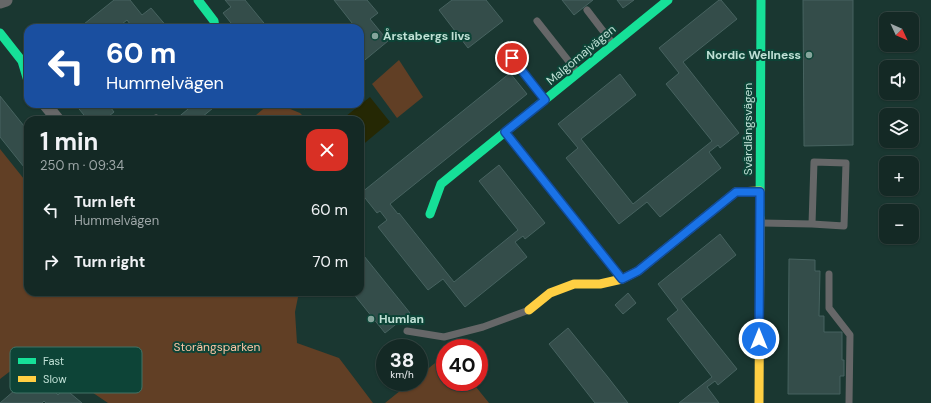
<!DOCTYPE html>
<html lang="en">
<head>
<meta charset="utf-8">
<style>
  :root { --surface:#142925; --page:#213532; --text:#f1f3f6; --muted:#9da6a7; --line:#334542 }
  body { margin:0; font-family:"DM Sans",sans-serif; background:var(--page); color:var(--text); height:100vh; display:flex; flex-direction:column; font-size:15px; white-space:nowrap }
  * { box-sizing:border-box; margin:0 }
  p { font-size:13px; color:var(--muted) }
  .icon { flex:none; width:22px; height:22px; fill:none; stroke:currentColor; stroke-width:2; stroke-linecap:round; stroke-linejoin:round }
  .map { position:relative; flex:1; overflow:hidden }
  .sheet { position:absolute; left:24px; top:116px; width:340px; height:180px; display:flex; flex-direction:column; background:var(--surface); border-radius:12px; box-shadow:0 1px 3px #0004,0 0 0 1px var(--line) }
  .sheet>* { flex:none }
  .top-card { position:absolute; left:24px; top:24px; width:340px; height:84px; border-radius:12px; box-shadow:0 1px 3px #0004,0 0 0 1px var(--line); background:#1a4fa0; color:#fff; overflow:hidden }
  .needle { width:26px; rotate:134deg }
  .tools { position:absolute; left:879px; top:12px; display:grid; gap:8px }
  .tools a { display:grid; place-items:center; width:40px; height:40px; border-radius:8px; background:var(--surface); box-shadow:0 1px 3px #0004,0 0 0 1px var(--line); font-size:20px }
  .speed { position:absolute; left:376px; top:339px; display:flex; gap:8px; font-size:20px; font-weight:700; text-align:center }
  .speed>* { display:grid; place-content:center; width:52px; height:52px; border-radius:50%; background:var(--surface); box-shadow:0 1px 3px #0004,0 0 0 1px var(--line); line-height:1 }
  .speed small { font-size:10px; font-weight:400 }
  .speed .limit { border:6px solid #d22; background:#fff; color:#111 }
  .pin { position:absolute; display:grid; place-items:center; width:34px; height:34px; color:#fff; margin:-17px; border:2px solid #fff; border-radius:50%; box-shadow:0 1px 4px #0007 }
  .me { position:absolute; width:44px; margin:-22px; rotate:0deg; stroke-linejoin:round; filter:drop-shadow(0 0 3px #0008) }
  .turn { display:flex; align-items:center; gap:14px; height:84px; padding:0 16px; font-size:18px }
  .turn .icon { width:52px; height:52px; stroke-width:2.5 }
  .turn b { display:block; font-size:28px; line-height:34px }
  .round { display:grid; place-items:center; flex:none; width:42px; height:42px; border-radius:12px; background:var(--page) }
  .head { display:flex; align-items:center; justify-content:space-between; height:68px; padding:0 16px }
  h1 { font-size:24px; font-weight:700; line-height:30px }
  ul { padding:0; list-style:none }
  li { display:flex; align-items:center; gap:12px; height:52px; padding:0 16px }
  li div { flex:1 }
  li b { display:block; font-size:15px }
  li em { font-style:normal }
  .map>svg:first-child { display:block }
</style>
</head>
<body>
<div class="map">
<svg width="931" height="403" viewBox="0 0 931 403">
  <rect width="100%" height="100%" fill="#1a3731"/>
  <g fill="#613f25">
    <polygon points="399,60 423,97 397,118 372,84"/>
    <polygon points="269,104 278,104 300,113 307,120 250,120"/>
    <polygon points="0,149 28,184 28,292 299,292 295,312 297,343 339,358 373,403 108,403 34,353 0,379"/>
    <polygon points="445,355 445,382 472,382 489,403 385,403 411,382 419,382 419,376"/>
  </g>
  <polygon fill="#252804" points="370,97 390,122 360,147 360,120 341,120"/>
  <g fill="#344d4a" stroke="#476360">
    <polygon points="114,0 130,0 142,15 151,8 168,28 133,28 127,20 117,28 79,28"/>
    <polygon points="225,0 245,0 268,28 235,28 223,13 231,7"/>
    <polygon points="334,0 367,0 378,13 370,19 388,41 360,64 360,28 356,28"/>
    <polygon points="452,0 486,0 503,21 468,48 439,10"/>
    <polygon points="562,0 593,0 574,15"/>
    <polygon points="617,0 634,0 623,8"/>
    <polygon points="719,0 721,0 737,19 683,62 739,133 720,148 718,145 709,152 721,168 660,217 647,202 619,224 566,158 578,148 558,124 620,74 636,95 581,139 633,204 712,141 666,84 679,73 659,48"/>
    <polygon points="803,0 853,0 853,145 804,146"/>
    <polygon points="510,73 527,94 390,204 398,214 399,213 454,282 518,230 479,181 499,165 545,223 525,239 523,236 515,242 527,257 465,307 443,279 428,290 378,227 387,220 380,211 377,213 361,193"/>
    <polygon points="0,96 28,131 28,172 0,137"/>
    <polygon points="75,104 108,104 114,112 104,120 88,120"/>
    <polygon points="194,104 218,104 202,117 204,120 175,120"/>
    <polygon points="299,104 310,104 304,109"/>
    <polygon points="720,234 736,255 681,299 737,369 718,385 715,381 707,387 719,403 679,403 712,377 667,319 678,310 658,284"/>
    <polygon points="360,251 410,313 385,333 352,292 360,292"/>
    <polygon points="789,259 815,260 815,271 820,271 819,316 824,316 824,332 842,332 842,360 844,360 844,376 840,376 840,394 788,394"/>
    <polygon points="628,293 636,303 623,314 615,305"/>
    <polygon points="568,328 607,376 628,403 595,403 549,344"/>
    <polygon points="37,371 58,395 64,388 82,403 46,403 44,401 42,403 0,403"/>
  </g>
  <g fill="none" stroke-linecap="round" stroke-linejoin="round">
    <g stroke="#666768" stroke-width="7">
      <polyline points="587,10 613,44"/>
      <polyline points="537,21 578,73"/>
      <polyline points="503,47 545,100"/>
      <polyline points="153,120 156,118"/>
      <polyline points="505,132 621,278"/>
      <polyline points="760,223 812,224 814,162 846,163 844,226 812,224"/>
      <polyline points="829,274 829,308 850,335 849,403"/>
      <polyline points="407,331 444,337 483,327 529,310"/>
    </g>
    <g stroke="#666768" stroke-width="13">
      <polyline points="0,2 6,0"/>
      <polyline points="45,104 58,120"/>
    </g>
    <g stroke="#16e098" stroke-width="9">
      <polyline points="198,0 214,21 215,28"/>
      <polyline points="0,33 22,61 28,81"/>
      <polyline points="430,214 441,184 668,0"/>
      <polyline points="760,218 761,0"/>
    </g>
    <g stroke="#ffcf43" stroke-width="9">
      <polyline points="529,310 550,293 574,284 600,284 622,279 638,271 736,192 760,191"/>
      <polyline points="759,403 760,218"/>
    </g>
  </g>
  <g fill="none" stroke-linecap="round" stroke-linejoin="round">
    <g stroke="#114b97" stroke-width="10">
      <polyline id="route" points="512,58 545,100 505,132 622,279 638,271 736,192 760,192 759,339"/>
    </g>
    <use href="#route" stroke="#1a73e8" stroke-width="7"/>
  </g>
  <g fill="#85a59c" stroke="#0d4437" stroke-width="1.5">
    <circle cx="375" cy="36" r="4"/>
    <circle cx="809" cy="55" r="4"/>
    <circle cx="371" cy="319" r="4"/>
  </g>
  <g text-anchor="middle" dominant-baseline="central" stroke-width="4" stroke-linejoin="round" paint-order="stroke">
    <g font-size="12" font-weight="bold" fill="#bfe0d5" stroke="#0d4437" text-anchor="start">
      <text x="383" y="36">Årstabergs livs</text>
      <text x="801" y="55" text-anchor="end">Nordic Wellness</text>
      <text x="379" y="319">Humlan</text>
    </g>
    <g font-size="12" fill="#bfe0d5" stroke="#0d4437">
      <text transform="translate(581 55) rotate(-40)">Malgomajvägen</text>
      <text transform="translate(748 129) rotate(-90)">Svärdlångsvägen</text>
    </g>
    <g font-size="12" fill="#fbc4a4" stroke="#0d4437">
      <text x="217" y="347">Storängsparken</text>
    </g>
  </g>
  <rect x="10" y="347" width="132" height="46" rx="6" fill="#0d4437" stroke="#427366" stroke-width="1"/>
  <rect x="18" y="358" width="18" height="6" fill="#16e098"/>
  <rect x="18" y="376" width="18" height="6" fill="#ffcf43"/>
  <g font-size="11" fill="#bfe0d5">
    <text x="43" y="365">Fast</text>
    <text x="43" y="383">Slow</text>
  </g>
</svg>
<div class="tools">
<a><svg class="needle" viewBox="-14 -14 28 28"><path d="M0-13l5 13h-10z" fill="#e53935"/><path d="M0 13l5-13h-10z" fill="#9da6a7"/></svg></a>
<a><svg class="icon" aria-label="sound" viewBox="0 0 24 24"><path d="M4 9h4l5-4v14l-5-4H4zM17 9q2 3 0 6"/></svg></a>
<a><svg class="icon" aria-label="layers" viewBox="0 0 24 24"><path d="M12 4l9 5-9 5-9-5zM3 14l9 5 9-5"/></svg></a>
<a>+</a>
<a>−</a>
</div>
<div class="speed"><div>38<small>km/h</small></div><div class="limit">40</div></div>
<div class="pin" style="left:512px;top:58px;background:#d93025"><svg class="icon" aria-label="arrive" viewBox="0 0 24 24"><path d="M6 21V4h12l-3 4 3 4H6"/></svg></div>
<svg class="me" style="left:759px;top:339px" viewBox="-20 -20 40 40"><circle r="17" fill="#1a73e8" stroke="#fff" stroke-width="3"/><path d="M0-11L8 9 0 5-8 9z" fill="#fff"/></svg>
<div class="top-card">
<div class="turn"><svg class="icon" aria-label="left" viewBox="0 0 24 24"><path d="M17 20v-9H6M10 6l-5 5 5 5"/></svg><div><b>60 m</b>Hummelvägen</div></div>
</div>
<section class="sheet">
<div class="head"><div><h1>1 min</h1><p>250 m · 09:34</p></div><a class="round" style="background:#d93025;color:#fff"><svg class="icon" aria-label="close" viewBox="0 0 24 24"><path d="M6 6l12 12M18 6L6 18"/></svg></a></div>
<ul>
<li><svg class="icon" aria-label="left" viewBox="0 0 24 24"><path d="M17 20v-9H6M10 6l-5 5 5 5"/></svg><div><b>Turn left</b><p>Hummelvägen</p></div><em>60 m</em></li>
<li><svg class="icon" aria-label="right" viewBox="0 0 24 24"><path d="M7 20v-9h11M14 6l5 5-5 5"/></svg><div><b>Turn right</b></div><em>70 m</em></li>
</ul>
</section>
</div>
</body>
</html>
